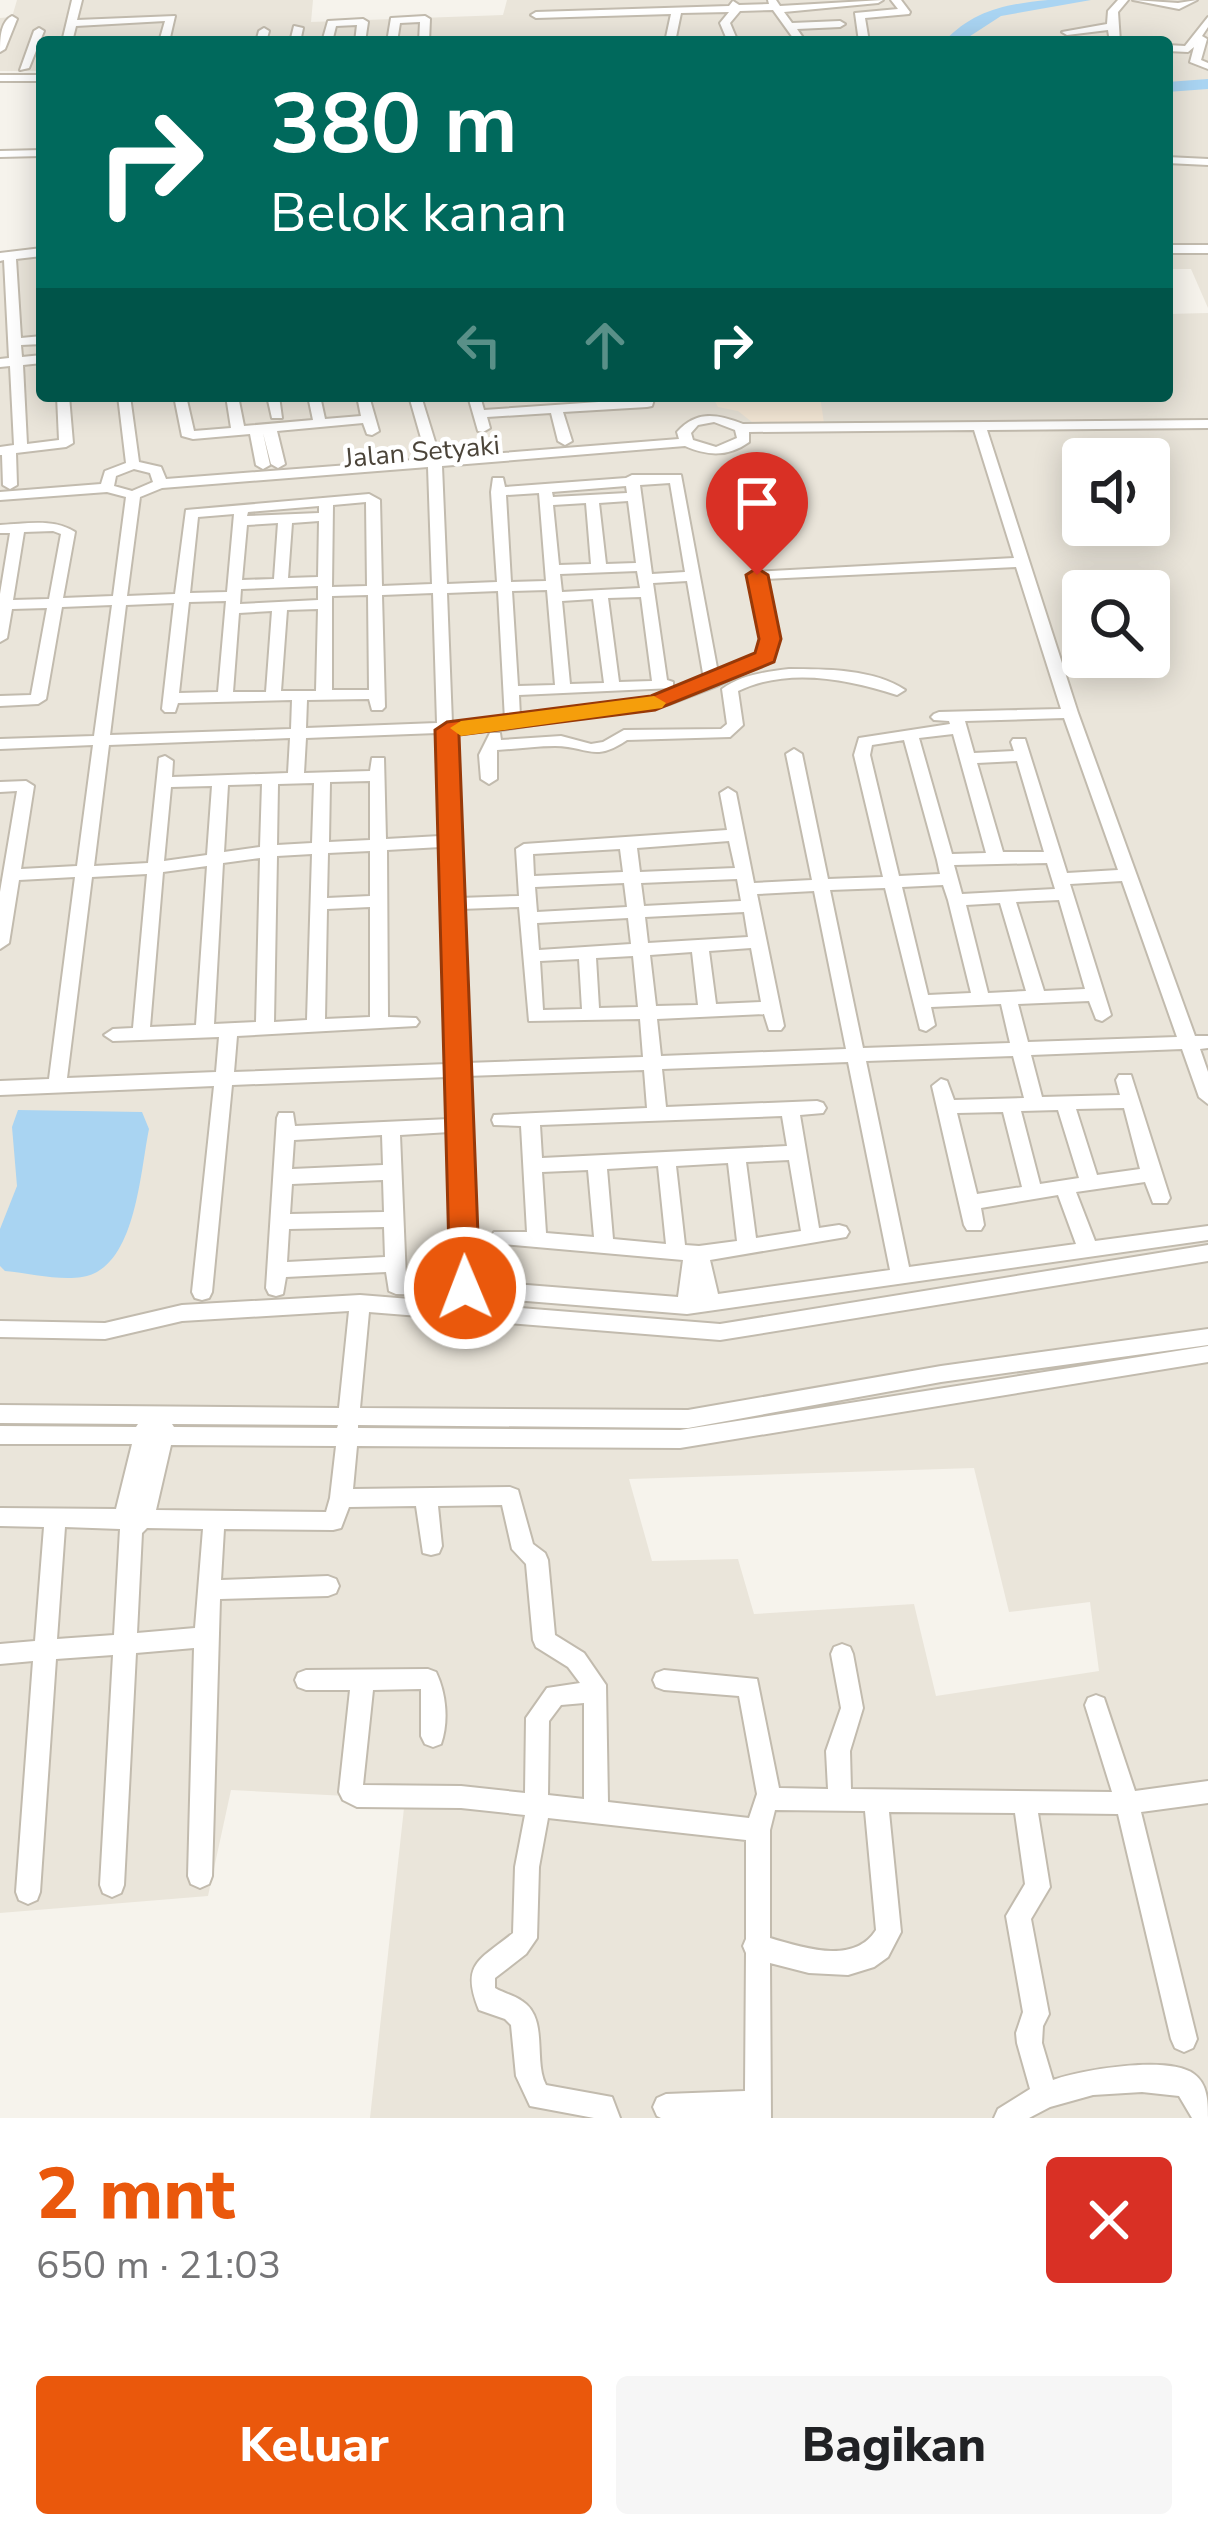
<!DOCTYPE html>
<html lang="id">
<head>
<meta charset="utf-8">
<style>
  :root { --surface:#fff; --page:#f6f6f6; --text:#202124; --muted:#757577; --accent:#ea580c }
  body { margin:0; font-family:"Nunito Sans",sans-serif; background:var(--page); color:var(--text); height:100vh; display:flex; flex-direction:column; font-size:45px; white-space:nowrap }
  * { box-sizing:border-box; margin:0 }
  p { font-size:39px; color:var(--muted) }
  .icon { flex:none; width:66px; height:66px; fill:none; stroke:currentColor; stroke-width:2; stroke-linecap:round; stroke-linejoin:round }
  .map { position:relative; height:2118px; overflow:hidden }
  .side { display:flex; flex-direction:column; background:var(--surface); flex:1 }
  .side>* { flex:none }
  .hud { position:absolute; left:36px; top:36px; width:1137px; height:366px; border-radius:12px; box-shadow:0 6px 30px #0003; background:#00695c; color:#fff; overflow:hidden }
  .controls { position:absolute; left:1062px; top:438px; display:grid; gap:24px }
  .controls a { display:grid; place-items:center; width:108px; height:108px; border-radius:12px; background:var(--surface); box-shadow:0 6px 30px #0003; font-size:60px }
  .pin { position:absolute; display:grid; place-items:center; width:102px; height:102px; color:#fff; margin:-123px -51px; border-radius:50% 50% 50% 0; rotate:-45deg; box-shadow:0 0 12px #0007 }
  .pin .icon { rotate:45deg }
  .me { position:absolute; width:132px; margin:-66px; rotate:359deg; stroke-linejoin:round; filter:drop-shadow(0 0 9px #0008) }
  .turn { display:flex; align-items:center; gap:42px; height:252px; padding:0 36px; font-size:54px }
  .turn .icon { width:156px; height:156px; stroke-width:2.5 }
  .turn b { display:block; font-size:84px; line-height:102px }
  .lanes { display:flex; align-items:center; height:114px; padding:0 36px; background:#0003; justify-content:center; gap:60px; direction:ltr }
  .lanes .off { opacity:.35 }
  .round { display:grid; place-items:center; flex:none; width:126px; height:126px; border-radius:12px; background:var(--page) }
  .head { display:flex; align-items:center; justify-content:space-between; height:204px; padding:0 36px }
  h1 { font-size:72px; font-weight:800; line-height:90px; color:var(--accent) }
  .primary-button { display:flex; gap:24px; margin-top:auto; padding:24px 36px }
  .primary-button a { flex:1; height:138px; border-radius:12px; background:var(--accent); color:#fff; font-size:48px; font-weight:800; line-height:138px; text-align:center }
  .primary-button a+a { background:var(--page); color:var(--text) }
  .map>svg:first-child { display:block }
</style>
</head>
<body>
<div class="map">
<svg width="1208" height="2118" viewBox="0 0 1208 2118">
  <rect width="100%" height="100%" fill="#f6f3ec"/>
  <g fill="#eae5da" fill-rule="evenodd">
    <polygon points="17,0 313,0 311,22 503,15 507,0 1208,0 1208,308 1191,269 1167,269 1167,42 42,42 42,71 0,71 0,18 12,17"/>
    <path d="M42 251V396H1167V314L1208 313V2118H370L405 1799 231 1790 208 1896 0 1913V252ZM1083 459H1149V525H1083ZM1083 591H1149V657H1083ZM974 1468 1009 1612 1090 1602 1099 1671 936 1696 914 1604 754 1614 738 1559 652 1561 629 1479Z"/>
  </g>
  <polygon fill="#f7ead8" points="712,396 820,396 824,423 757,426 738,411 718,407"/>
  <path fill="#a9d4f2" d="M18 1110 142 1112 149 1129C140 1172 136 1269 82 1277 59 1281 29 1273 5 1271L0 1266V1229L17 1186 12 1127Z"/>
  <g fill="none" stroke-linecap="round" stroke-linejoin="round">
    <g fill="#a9d4f2" fill-rule="evenodd">
      <path d="M1048 0H1091L1001 16 961 42H944C973 10 1007 4 1048 0Z"/>
      <polygon points="1208,79 1208,89 1167,92 1167,82"/>
    </g>
    <g stroke="#c2bbae" stroke-width="4">
      <g id="minor">
        <polygon points="72,0 82,0 77,20 175,16 169,42 159,42 165,21 76,26 72,42 62,42"/>
        <polygon points="768,0 776,0 780,6 883,0 878,3 784,12 792,23 840,21 845,24 840,27 797,29 806,42 796,42 773,10 740,11 730,23 738,42 728,42 720,23 729,12 681,13 675,42 665,42 671,14 536,18 531,15 536,12 729,6 733,1 739,5 769,4"/>
        <polygon points="891,0 901,0 910,12 909,14 865,18 869,42 859,42 855,13 898,9"/>
        <polygon points="1118,0 1128,0 1118,12 1120,42 1110,42 1108,30 1067,35 1062,32 1107,24 1108,11"/>
        <polygon points="1133,0 1178,3 1197,0 1179,9"/>
        <path d="M12 16 17 19 5 49 0 52C0 40 0 22 12 16Z"/>
        <polygon points="425,16 430,19 429,42 419,42 420,22 400,23 397,42 387,42 391,18"/>
        <polygon points="1208,17 1208,27 1202,36 1207,39 1201,60 1208,63 1208,69 1190,62 1194,47 1188,52 1167,51 1167,45 1185,46"/>
        <polygon points="363,19 368,22 365,42 355,42 357,25 336,26 332,42 322,42 328,21"/>
        <polygon points="294,26 303,28 300,42 290,42"/>
        <polygon points="39,28 44,31 29,68 20,70 34,31"/>
        <polygon points="264,28 269,31 266,42 256,42 259,31"/>
        <rect x="0" y="75" width="42" height="6"/>
        <polygon points="42,150 42,156 0,157 0,151"/>
        <polygon points="1167,157 1208,159 1208,165 1167,163"/>
        <rect x="1167" y="245" width="41" height="8"/>
        <polygon points="42,248 42,256 16,259 21,338 42,336 42,344 21,345 22,357 42,355 42,363 23,365 27,444 59,440 57,396 69,396 73,443 66,447 16,453 17,485 10,489 3,485 2,455 0,455 0,447 14,445 10,366 0,367 0,359 9,358 4,260 0,261 0,253"/>
        <path d="M118 396H130L139 462 161 467 166 479 427 459 409 396H421L440 458 679 439 677 432C697 410 717 414 743 424L1208 420V428L987 430 1078 713 1195 1036H1208V1048L1200 1049 1208 1072V1104L1199 1097 1182 1049 1031 1055 1042 1097 1120 1095 1116 1080 1119 1075H1131L1170 1198 1167 1203H1153L1145 1182 1076 1192 1095 1241 1208 1226V1240L687 1314 465 1296 396 1294 389 1291 386 1272 286 1277 283 1294 276 1296 269 1294 266 1288 277 1118 279 1113H293L295 1126 450 1119 448 1077 232 1085 212 1292 209 1298 202 1300 195 1298 192 1292 214 1086 0 1095V1081L49 1079 75 877 19 880 9 943 0 949V892L17 791 0 792V782L26 781 34 786 21 869 77 866 93 745 0 749V739L94 736 112 605 62 607 46 699 38 704 0 706V696L31 695 47 608 12 609 7 638 0 642V594L10 533H0V525C26 524 53 518 75 532L63 598 113 596 126 497 107 492 0 500V492L101 484 105 471 126 463ZM714 422 735 430 737 438 716 447 693 440 691 433 698 425ZM974 430 1014 558 752 572 750 575 763 639 759 655 718 673 681 475H632L626 478 505 487 503 478H493L491 492 497 582 447 584 442 466 685 446C708 456 728 457 749 442V432ZM428 467 432 584 382 586 380 500 369 494 186 510 175 594 127 596 140 497 162 488ZM134 469 150 473 153 482 132 491 114 486 116 476ZM670 483 685 572 652 574 640 485ZM626 486 627 493 553 497 552 492ZM539 493 546 581 511 582 506 495ZM628 501 636 563 606 564 599 503ZM366 502 367 586 332 587 333 505ZM586 503 591 564 559 565 553 505ZM319 506V513L247 516 248 512ZM234 514 227 592 190 593 198 517ZM319 521 318 577 288 578 292 523ZM278 523 274 579 242 580 247 525ZM53 531 61 534 49 599 13 600 24 532ZM1016 567 1061 709 939 712 934 714 931 717 934 720 949 721 950 724 859 738 854 755 883 877 828 879 802 754 794 749 786 754 812 880 754 883 736 793 728 788 720 793 727 830 524 844 516 849 519 896 459 898 453 732 495 731 670 704 717 686 771 660 777 639 765 579ZM637 571 640 588 562 592 560 574ZM687 581 704 679 666 695 520 717 519 695 673 688V682L667 680 653 583ZM318 586V600L240 604 241 589ZM547 590 555 685 518 686 512 591ZM498 591 505 720 452 723 447 593ZM433 593 437 723 306 728 307 700 369 699 372 710H382L385 707 382 595ZM368 595 369 690H332V596ZM641 597 652 681 619 682 608 598ZM593 599 604 683 570 684 562 601ZM226 601 218 692 179 693 189 602ZM174 603 162 709 165 712H175L178 703 292 700 291 729 110 735 126 605ZM318 609 316 691H281L287 610ZM272 611 266 692H233L239 613ZM1064 718 1118 870 1067 873 1025 739H1013L1011 742 1014 751 974 753 965 721ZM437 733 440 836 386 839 384 758H372L370 771 304 773 306 738ZM953 734 986 853 952 854 919 738ZM290 738 288 773 172 777 173 761 165 756 159 758 148 863 94 866 109 745ZM904 740 937 860 940 874 899 876 870 755 872 745ZM1017 761 1044 852H1003L977 763ZM370 781V840L329 842 330 782ZM314 783 312 843 277 845 278 784ZM262 784 260 847 224 852 228 785ZM212 786 207 855 164 861 171 787ZM729 841 735 868 640 872 637 848ZM441 847 448 1064 234 1072 237 1036 416 1026 419 1022 416 1018 388 1017 387 850ZM620 849 623 872 534 876 533 854ZM370 851V896L327 898 328 853ZM312 854 307 1020 274 1022 277 856ZM260 858 256 1022 214 1024 223 863ZM1047 863 1055 889 962 894 954 865ZM207 866 196 1025 150 1027 163 872ZM147 874 133 1028 113 1029 104 1035 113 1041 219 1037 216 1072 67 1078 92 877ZM737 879 741 901 644 906 641 883ZM1122 881 1177 1037 1028 1042 1018 1004 1089 1001 1096 1019 1102 1021 1111 1015 1070 884ZM624 883 627 907 537 912 535 887ZM943 885 948 900 971 993 928 995 902 887ZM885 888 920 1029 926 1031 935 1025 931 1007 1001 1004 1010 1043 863 1048 830 890ZM814 891 846 1049 661 1056 657 1019 764 1014 769 1030H781L784 1026 757 894ZM1059 900 1085 989 1044 991 1016 902ZM1000 903 1026 991 988 993 966 905ZM370 907V1017L325 1019 327 909ZM519 907 529 1021 640 1019 643 1057 466 1063 460 909ZM744 912 748 937 648 943 645 917ZM628 918 631 944 539 950 537 923ZM751 948 761 1002 716 1004 709 951ZM692 952 698 1005 656 1006 650 955ZM633 956 638 1007 599 1008 596 958ZM579 959 582 1009 543 1010 540 961ZM1013 1056 1024 1098 954 1100 947 1081 941 1079 932 1086 964 1225 967 1230H981L984 1225 981 1208 1058 1195 1076 1244 909 1267 866 1061ZM848 1062 890 1270 718 1294 710 1260 846 1237 849 1232 846 1227 839 1225 819 1228 800 1115 823 1113 826 1108 823 1103 817 1101 666 1107 662 1069ZM644 1070 647 1108 494 1115 492 1120 494 1125 521 1126 527 1232H494L491 1237 494 1242 501 1244 683 1260 678 1297 475 1281 466 1076ZM1124 1108 1140 1169 1097 1175 1076 1109ZM1058 1110 1079 1178 1040 1184 1021 1111ZM1003 1112 1022 1187 977 1194 957 1113ZM782 1116 787 1146 542 1158 540 1125ZM450 1132 455 1280 406 1279 400 1135ZM382 1135 383 1165 292 1169 294 1140ZM789 1160 801 1231 756 1238 746 1162ZM728 1163 737 1241 699 1246 685 1245 676 1166ZM658 1166 666 1244 613 1239 607 1169ZM588 1170 594 1237 546 1233 542 1172ZM383 1180 384 1212 290 1214 292 1184ZM384 1227 385 1257 287 1262 289 1229Z"/>
        <polygon points="174,396 186,396 194,431 231,428 226,396 238,396 244,426 313,420 308,396 320,396 325,419 361,416 357,396 369,396 379,431 372,435 367,434 363,423 277,431 285,464 278,468 271,464 263,433 270,465 263,469 256,465 250,434 193,439 182,436"/>
        <polygon points="267,396 279,396 282,418 272,418"/>
        <polygon points="468,396 480,396 484,410 642,399 643,396 655,396 652,406 647,407 563,412 572,441 565,445 558,441 551,413 487,417 490,428 483,432 478,431"/>
        <path d="M789 669C826 669 874 669 905 690L897 695C847 679 788 667 738 691L743 725 730 737 627 740C593 763 588 746 555 746 536 746 516 749 497 750V779L489 784 481 779 479 755 490 733H500L501 740 561 736 591 744 603 742 624 730 721 729 727 724 722 689C741 675 765 672 789 669Z"/>
        <path d="M1208 1245V1261L720 1340 369 1312 360 1408 688 1410 941 1366 1208 1329V1345L941 1382 688 1428 358 1425V1428L680 1430 1208 1346V1362L680 1448 357 1446 353 1489 510 1487 518 1490 533 1544 545 1553 548 1560 555 1635 584 1653 606 1685 608 1802 749 1818 757 1794 739 1696 664 1690 656 1687 653 1680 656 1673 664 1670 757 1679 779 1788 828 1789 826 1751 841 1708 831 1654 834 1647 842 1644 850 1647 853 1654 863 1708 850 1751 851 1789 1112 1792 1085 1705 1088 1698 1096 1695 1104 1698 1135 1791 1208 1781V1803L1141 1812 1197 2039 1193 2048 1184 2052 1175 2048 1171 2039 1118 1814 1038 1813 1050 1887 1031 1919 1049 2014 1043 2026 1042 2043 1053 2080C1081 2070 1168 2055 1194 2074 1208 2084 1208 2103 1208 2118H1192L1179 2096 1142 2092 1093 2095 1050 2107 1029 2118H994L998 2109 1030 2089 1017 2043 1016 2033 1023 2012 1006 1916 1025 1884 1015 1813 889 1812 901 1932 888 1957 874 1967 848 1975 809 1973 770 1963 771 2118H661L657 2116 653 2107 657 2098 666 2094 745 2091 746 1953 743 1946 746 1939V1840L548 1818 539 1867 537 1938 526 1954 495 1978V1988C503 1993 514 1995 522 2001 549 2018 533 2061 546 2085L612 2097 620 2118H594L530 2106 516 2076 511 2025 505 2019 479 2010C460 1963 480 1960 513 1933L515 1867 525 1815 461 1808 357 1807 343 1800 339 1792 350 1690H306L298 1687 295 1680 298 1673 306 1670 428 1669 436 1672C446 1693 449 1721 441 1744L433 1747 425 1744 421 1736V1689L373 1690 363 1785 461 1786 525 1793 526 1718 547 1688 580 1683 568 1667 536 1647 533 1640 526 1564 512 1549 502 1505 438 1506 442 1546 439 1553 431 1555 423 1553 416 1506 349 1507 341 1528 333 1530 224 1529 221 1580 328 1576 336 1579 339 1586 336 1593 328 1596 220 1599 212 1876 209 1884 200 1888 191 1884 188 1876 194 1648 136 1653 124 1885 121 1893 112 1897 103 1893 100 1885 113 1655 56 1659 40 1892 37 1900 28 1904 19 1900 16 1892 33 1661 0 1664V1644L35 1641 44 1527 0 1526V1508L116 1509 132 1444H0V1426L136 1427 138 1424 0 1423V1405L339 1408 349 1311 182 1321 105 1339 0 1337V1321L105 1323 182 1305 360 1295 720 1324ZM172 1424 338 1425 337 1428 174 1427ZM171 1445 336 1446 330 1498 326 1512 156 1510ZM65 1527 120 1529 114 1635 57 1639ZM147 1528 203 1529 195 1628 137 1633 142 1533ZM584 1703V1799L548 1795 549 1721 561 1705ZM775 1810 865 1811 876 1930C854 1965 804 1948 770 1938V1830Z"/>
      </g>
    </g>
    <use href="#minor" fill="#fff" fill-rule="evenodd"/>
  </g>
  <polygon fill="#ea580c" stroke="#983908" stroke-width="3" points="757,568 768,575 781,639 774,662 655,710 459,735 480,1288 476,1296 454,1296 450,1288 435,730 447,722 651,696 755,653 759,639 746,575"/>
  <polygon fill="#f59e0b" points="654,696 666,703 662,708 461,736 450,728 461,721"/>
  <g text-anchor="middle" dominant-baseline="central" stroke-width="9" stroke-linejoin="round" paint-order="stroke">
    <g font-size="27" fill="#4b4439" stroke="#fff">
      <text transform="translate(422 452) rotate(-5)">Jalan Setyaki</text>
    </g>
  </g>
</svg>
<div class="controls">
<a><svg class="icon" aria-label="sound" viewBox="0 0 24 24"><path d="M4 9h4l5-4v14l-5-4H4zM17 9q2 3 0 6"/></svg></a>
<a><svg class="icon" aria-label="search" viewBox="0 0 24 24"><circle cx="10" cy="10" r="6"/><path d="M15 15l6 6"/></svg></a>
</div>
<div class="pin" style="left:757px;top:575px;background:#d93025"><svg class="icon" aria-label="arrive" viewBox="0 0 24 24"><path d="M6 21V4h12l-3 4 3 4H6"/></svg></div>
<svg class="me" style="left:465px;top:1288px" viewBox="-20 -20 40 40"><circle r="17" fill="#ea580c" stroke="#fff" stroke-width="3"/><path d="M0-11L8 9 0 5-8 9z" fill="#fff"/></svg>
<div class="hud">
<div class="turn"><svg class="icon" aria-label="right" viewBox="0 0 24 24"><path d="M7 20v-9h11M14 6l5 5-5 5"/></svg><div><b>380 m</b>Belok kanan</div></div>
<div class="lanes"><svg class="icon off" aria-label="left" viewBox="0 0 24 24"><path d="M17 20v-9H6M10 6l-5 5 5 5"/></svg><svg class="icon off" aria-label="ahead" viewBox="0 0 24 24"><path d="M12 20V5M6 11l6-6 6 6"/></svg><svg class="icon" aria-label="right" viewBox="0 0 24 24"><path d="M7 20v-9h11M14 6l5 5-5 5"/></svg></div>
</div>
</div>
<section class="side">
<div class="head"><div><h1>2 mnt</h1><p>650 m · 21:03</p></div><a class="round" style="background:#d93025;color:#fff"><svg class="icon" aria-label="close" viewBox="0 0 24 24"><path d="M6 6l12 12M18 6L6 18"/></svg></a></div>
<div class="primary-button"><a>Keluar</a><a>Bagikan</a></div>
</section>
</body>
</html>
